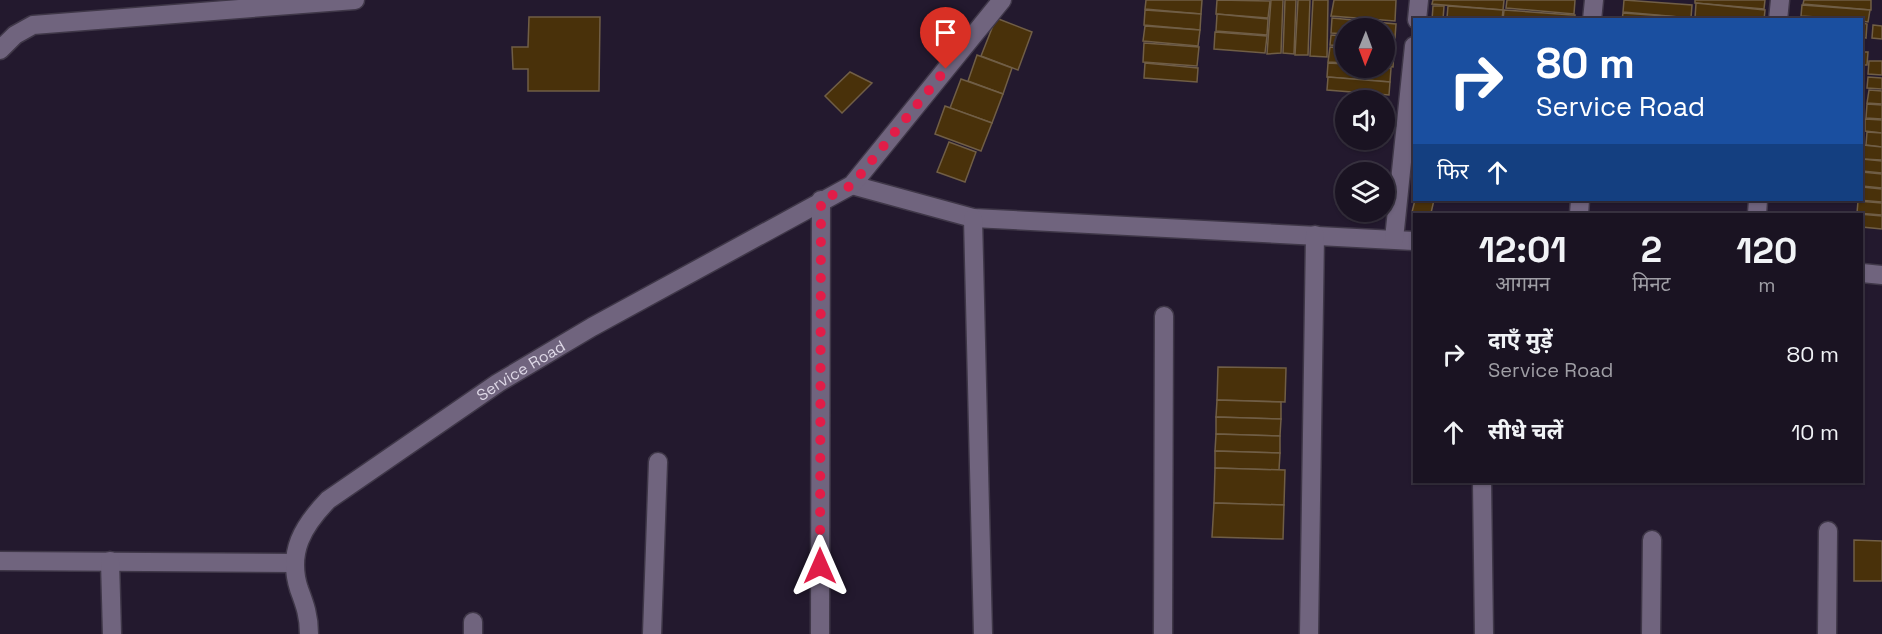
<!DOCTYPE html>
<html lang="hi">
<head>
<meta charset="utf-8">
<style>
  :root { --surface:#1a1322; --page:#27202f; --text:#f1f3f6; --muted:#9f9ea5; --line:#383240 }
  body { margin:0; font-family:"Space Grotesk","Noto Sans Devanagari",sans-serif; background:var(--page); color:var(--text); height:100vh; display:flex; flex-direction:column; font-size:22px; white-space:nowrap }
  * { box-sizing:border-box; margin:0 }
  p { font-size:20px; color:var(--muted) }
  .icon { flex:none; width:33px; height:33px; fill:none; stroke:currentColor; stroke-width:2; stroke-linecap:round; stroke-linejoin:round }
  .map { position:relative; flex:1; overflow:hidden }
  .panel { position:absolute; left:1413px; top:213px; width:450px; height:270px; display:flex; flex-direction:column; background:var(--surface); border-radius:0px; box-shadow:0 2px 4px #0004,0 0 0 2px var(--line) }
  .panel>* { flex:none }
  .top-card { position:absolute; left:1413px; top:18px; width:450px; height:183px; border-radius:0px; box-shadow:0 2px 4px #0004,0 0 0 2px var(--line); background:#1a4fa0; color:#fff; overflow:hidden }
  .needle { width:39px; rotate:181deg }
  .buttons { position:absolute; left:1335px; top:18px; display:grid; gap:12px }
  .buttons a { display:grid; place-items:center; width:60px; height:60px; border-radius:50%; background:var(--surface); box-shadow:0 2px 4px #0004,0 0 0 2px var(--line); font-size:30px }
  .pin { position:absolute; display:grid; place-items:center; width:51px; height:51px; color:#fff; margin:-62px -26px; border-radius:50% 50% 50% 0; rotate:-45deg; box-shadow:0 0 6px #0007 }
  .pin .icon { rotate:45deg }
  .me { position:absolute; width:66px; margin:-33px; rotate:0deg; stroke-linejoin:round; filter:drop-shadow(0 0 4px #0008) }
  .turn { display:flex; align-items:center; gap:21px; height:126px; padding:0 24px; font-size:27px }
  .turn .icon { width:78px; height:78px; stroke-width:2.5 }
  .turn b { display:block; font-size:42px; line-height:51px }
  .then { display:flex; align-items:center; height:57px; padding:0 24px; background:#0003; gap:12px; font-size:22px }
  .eta { display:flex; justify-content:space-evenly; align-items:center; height:102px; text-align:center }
  .eta b { font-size:36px; font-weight:700; line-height:42px }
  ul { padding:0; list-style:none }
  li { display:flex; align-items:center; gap:18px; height:78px; padding:0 24px }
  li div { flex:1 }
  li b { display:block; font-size:22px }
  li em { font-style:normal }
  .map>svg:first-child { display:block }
</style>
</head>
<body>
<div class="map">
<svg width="1882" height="634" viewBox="0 0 1882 634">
  <rect width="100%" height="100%" fill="#23192e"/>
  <g fill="#49310a" stroke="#705e46" stroke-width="1.5">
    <polygon points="1146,0 1202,0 1201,14 1145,9"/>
    <polygon points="1217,0 1270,1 1268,18 1216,14"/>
    <polygon points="1271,0 1283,0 1281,53 1267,54"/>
    <polygon points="1285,0 1296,0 1294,54 1283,53"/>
    <polygon points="1298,0 1310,0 1308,55 1295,55"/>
    <polygon points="1313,0 1328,0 1327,57 1310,56"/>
    <polygon points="1334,0 1396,0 1395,21 1331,16"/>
    <polygon points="1433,0 1504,0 1503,10 1432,4"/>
    <polygon points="1507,0 1575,0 1574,14 1506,8"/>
    <polygon points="1624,0 1692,5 1691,18 1623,12"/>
    <polygon points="1695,0 1765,0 1764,9 1695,3"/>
    <polygon points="1804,0 1871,0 1871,10 1803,4"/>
    <polygon points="1696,3 1765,10 1764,20 1695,18"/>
    <polygon points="1802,5 1870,10 1868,22 1862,21 1862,20 1801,16"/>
    <polygon points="1433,6 1444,6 1443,20 1432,20"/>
    <polygon points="1448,6 1503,10 1502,20 1447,18"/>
    <polygon points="1145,10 1201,14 1200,30 1144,25"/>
    <polygon points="1504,10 1572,15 1575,15 1575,20 1503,20"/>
    <polygon points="1623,13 1692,18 1692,20 1622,20"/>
    <polygon points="1217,14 1268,19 1267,35 1216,31"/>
    <polygon points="529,17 600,17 599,91 528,91 528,69 513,69 512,47 528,47"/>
    <polygon points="996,18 1032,32 1018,70 981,56"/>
    <polygon points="1332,18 1396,24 1395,38 1384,37 1384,28 1346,28 1346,34 1331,33"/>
    <polygon points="1862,23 1867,24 1866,38 1862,37"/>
    <polygon points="1873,25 1882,26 1882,39 1872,38"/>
    <polygon points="1145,26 1200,30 1198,46 1143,41"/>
    <polygon points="1215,32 1267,36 1265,53 1214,49"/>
    <polygon points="1331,35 1346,36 1346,46 1330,45"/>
    <polygon points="1384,38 1393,38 1392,48 1384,48"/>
    <polygon points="1144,43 1199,47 1197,66 1143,62"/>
    <polygon points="1330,47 1346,48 1346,63 1328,62"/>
    <polygon points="1384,52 1394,52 1393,67 1384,66"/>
    <polygon points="1862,52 1868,52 1867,65 1862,65"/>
    <polygon points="977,55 1012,68 1003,94 968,81"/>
    <polygon points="1869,61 1882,61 1882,75 1868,74"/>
    <polygon points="1145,63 1198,68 1197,82 1144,78"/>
    <polygon points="1328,63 1346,64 1346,68 1391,68 1390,82 1327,77"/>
    <polygon points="850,72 872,83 842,113 825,96"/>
    <polygon points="1328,77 1390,82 1389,95 1327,90"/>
    <polygon points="1868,77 1882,78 1882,89 1867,88"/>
    <polygon points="961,79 1003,94 992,123 950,108"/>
    <polygon points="1869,90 1882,91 1882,104 1867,103"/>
    <polygon points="1867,104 1882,105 1882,119 1866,118"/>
    <polygon points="945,106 992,123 981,151 935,134"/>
    <polygon points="1865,119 1882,120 1882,133 1865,131"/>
    <polygon points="1867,132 1882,133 1882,147 1866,145"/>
    <polygon points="949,142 976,152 965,182 937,172"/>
    <polygon points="1863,145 1882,147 1882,160 1862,159"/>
    <polygon points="1862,159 1882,161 1882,173 1862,171"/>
    <polygon points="1862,172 1882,174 1882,188 1862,186"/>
    <polygon points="1862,187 1882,189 1882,202 1858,200 1862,200"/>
    <polygon points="1415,200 1434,200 1431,213 1412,212"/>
    <polygon points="1858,201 1882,203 1882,215 1857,213"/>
    <polygon points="1859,214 1882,216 1882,229 1862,227 1862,214"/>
    <polygon points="1218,367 1286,368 1285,402 1217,400"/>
    <polygon points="1217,400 1281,402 1281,419 1216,417"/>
    <polygon points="1216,417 1281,419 1280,436 1216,434"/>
    <polygon points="1216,434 1280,436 1280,453 1215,451"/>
    <polygon points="1215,451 1280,453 1279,470 1215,468"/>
    <polygon points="1215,468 1285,470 1284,505 1214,503"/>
    <polygon points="1214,503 1284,505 1283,539 1212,537"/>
    <polygon points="1854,540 1882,541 1882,581 1854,581"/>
  </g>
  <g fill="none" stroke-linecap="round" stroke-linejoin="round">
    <g stroke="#3f3748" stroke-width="21">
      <g id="minor">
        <polyline points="1417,20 1419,0"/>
        <polyline points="1592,20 1594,0"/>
        <polyline points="1778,20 1780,0"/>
        <polyline points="0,50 15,35 33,25 355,0"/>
        <polyline points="852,185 973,218 1414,241"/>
        <polyline points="1579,214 1580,200"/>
        <polyline points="1757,214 1758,200"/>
        <polyline points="973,218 983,634"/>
        <polyline points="1394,239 1414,46"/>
        <polyline points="1862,273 1882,275"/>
        <polyline points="1482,482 1484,634"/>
        <polyline points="0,561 294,563"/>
        <polyline points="110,561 112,634"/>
        <path id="s1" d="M309 634C309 616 305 605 299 589 287 552 303 526 328 500L498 383 592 327 852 185 1002 0"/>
        <polyline points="473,634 473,622"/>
        <polyline points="652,634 658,462"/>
        <polyline points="820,634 821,200"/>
        <polyline points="1163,634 1164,316"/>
        <polyline points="1309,634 1315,235"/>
        <polyline points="1651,634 1652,540"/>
        <polyline points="1827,634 1828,531"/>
      </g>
    </g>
    <use href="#minor" stroke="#70647e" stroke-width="18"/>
  </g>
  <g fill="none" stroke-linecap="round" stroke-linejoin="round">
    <polyline stroke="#e11d48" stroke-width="10" stroke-dasharray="0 18" points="820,566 821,201 852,185 946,69"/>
  </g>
  <g text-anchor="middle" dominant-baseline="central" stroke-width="4.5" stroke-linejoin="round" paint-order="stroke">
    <g font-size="16" fill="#ddd7e6" stroke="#23192e">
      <text stroke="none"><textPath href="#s1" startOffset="378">Service Road</textPath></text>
    </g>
  </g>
</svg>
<div class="buttons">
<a><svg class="needle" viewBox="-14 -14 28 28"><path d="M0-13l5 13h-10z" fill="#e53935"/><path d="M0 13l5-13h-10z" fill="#9f9ea5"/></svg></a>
<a><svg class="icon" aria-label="sound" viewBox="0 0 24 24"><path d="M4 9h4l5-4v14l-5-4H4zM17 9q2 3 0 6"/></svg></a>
<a><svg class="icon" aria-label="layers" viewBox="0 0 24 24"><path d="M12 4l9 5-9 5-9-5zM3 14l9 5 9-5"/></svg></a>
</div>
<div class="pin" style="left:946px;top:69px;background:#d93025"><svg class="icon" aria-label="arrive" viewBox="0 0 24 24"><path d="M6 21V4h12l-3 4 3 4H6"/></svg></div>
<svg class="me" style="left:820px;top:566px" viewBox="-20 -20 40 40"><path d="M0-17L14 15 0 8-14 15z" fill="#e11d48" stroke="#fff" stroke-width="4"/></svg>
<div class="top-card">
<div class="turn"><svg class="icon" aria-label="right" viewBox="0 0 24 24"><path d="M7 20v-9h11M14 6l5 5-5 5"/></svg><div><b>80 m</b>Service Road</div></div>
<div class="then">फिर<svg class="icon" aria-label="ahead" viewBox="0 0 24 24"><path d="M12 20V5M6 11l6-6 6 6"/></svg></div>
</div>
<section class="panel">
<div class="eta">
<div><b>12:01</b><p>आगमन</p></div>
<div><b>2</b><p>मिनट</p></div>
<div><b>120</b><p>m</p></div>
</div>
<ul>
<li><svg class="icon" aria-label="right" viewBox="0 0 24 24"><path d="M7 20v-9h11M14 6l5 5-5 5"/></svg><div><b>दाएँ मुड़ें</b><p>Service Road</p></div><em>80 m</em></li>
<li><svg class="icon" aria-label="ahead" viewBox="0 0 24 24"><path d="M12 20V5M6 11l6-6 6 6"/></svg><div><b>सीधे चलें</b></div><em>10 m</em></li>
</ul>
</section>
</div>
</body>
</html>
